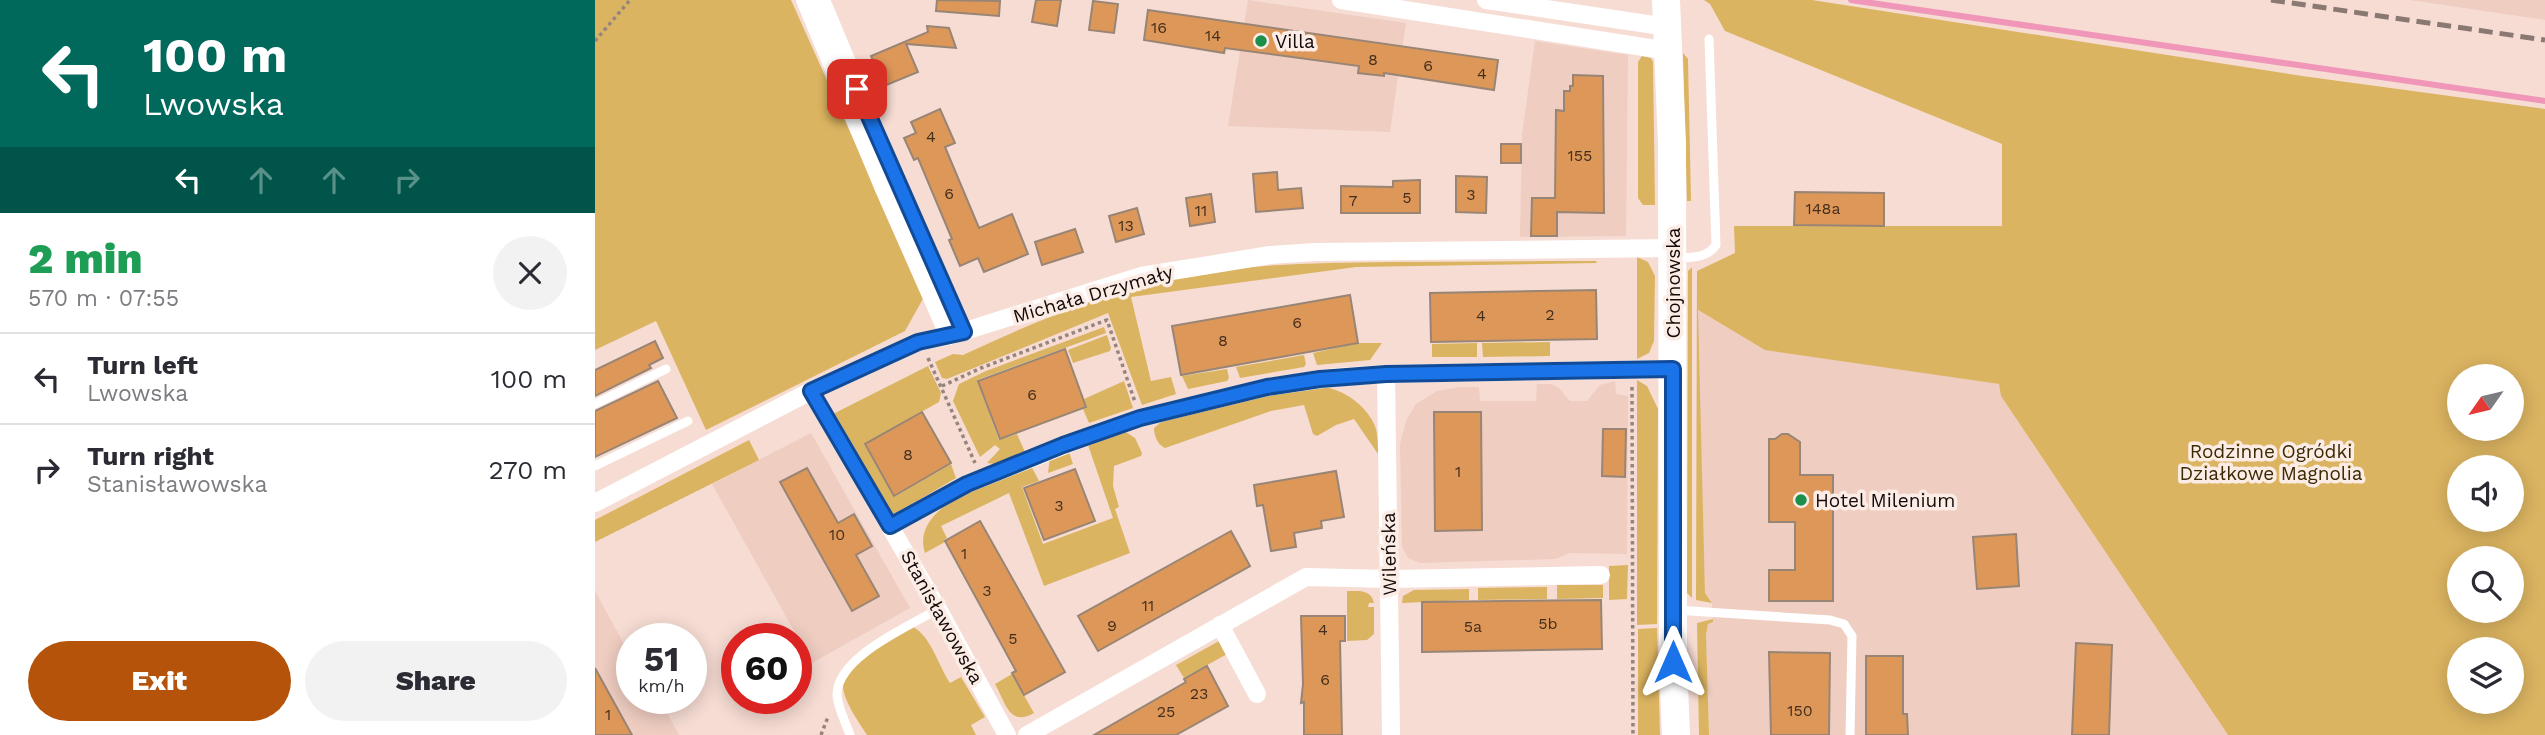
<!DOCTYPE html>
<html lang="en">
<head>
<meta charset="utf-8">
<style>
  :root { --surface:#fff; --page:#f2f2f3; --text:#2b2b33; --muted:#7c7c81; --line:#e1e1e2; --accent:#b45309 }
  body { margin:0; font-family:"Work Sans",sans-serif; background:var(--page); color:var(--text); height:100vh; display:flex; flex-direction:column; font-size:26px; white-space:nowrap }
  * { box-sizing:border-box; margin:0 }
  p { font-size:23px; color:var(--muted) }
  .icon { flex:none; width:38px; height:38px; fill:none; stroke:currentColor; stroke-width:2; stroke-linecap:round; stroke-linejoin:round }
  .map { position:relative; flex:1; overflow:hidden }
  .panel { display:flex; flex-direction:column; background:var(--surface); width:595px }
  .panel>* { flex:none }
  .top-card { background:#00695c; color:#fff; overflow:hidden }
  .needle { width:46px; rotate:236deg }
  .fabs { position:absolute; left:1852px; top:364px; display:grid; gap:14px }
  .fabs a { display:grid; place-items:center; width:77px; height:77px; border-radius:50%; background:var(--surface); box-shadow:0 4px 18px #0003; font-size:35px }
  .speed { position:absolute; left:21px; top:623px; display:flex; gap:14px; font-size:35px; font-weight:700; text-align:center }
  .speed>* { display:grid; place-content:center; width:91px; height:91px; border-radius:50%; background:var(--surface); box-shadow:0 4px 18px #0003; line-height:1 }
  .speed small { font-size:18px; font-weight:400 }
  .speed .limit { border:10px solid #d22; background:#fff; color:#111 }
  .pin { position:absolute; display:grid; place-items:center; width:60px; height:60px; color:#fff; margin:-30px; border-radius:14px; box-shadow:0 4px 10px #0006 }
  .me { position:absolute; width:77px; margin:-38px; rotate:0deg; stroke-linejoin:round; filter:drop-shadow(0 0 5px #0008) }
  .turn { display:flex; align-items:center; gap:24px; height:147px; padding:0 28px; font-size:32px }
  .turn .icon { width:91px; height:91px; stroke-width:2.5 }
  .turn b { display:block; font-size:49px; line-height:60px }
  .lanes { display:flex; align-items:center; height:66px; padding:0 28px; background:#0003; justify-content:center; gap:35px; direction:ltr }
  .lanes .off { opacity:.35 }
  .round { display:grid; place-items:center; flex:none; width:74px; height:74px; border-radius:37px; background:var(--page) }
  .summary { display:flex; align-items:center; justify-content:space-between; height:119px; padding:0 28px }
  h1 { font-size:42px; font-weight:800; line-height:52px; color:#1e9e55 }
  .cta { display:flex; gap:14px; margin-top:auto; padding:14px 28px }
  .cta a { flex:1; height:80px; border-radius:42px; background:var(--accent); color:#fff; font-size:28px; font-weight:800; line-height:80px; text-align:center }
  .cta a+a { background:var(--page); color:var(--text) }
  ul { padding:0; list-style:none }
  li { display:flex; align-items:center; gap:21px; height:91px; padding:0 28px; border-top:2px solid var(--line) }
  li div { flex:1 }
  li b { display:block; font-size:26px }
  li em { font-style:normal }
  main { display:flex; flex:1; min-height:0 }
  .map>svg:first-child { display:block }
</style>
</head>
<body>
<main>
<section class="panel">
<div class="top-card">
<div class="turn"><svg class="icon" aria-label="left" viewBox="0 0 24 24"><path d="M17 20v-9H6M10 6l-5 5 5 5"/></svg><div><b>100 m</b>Lwowska</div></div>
<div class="lanes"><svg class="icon" aria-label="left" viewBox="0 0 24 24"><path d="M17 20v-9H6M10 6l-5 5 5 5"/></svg><svg class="icon off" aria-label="ahead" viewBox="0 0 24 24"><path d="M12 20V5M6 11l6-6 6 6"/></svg><svg class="icon off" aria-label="ahead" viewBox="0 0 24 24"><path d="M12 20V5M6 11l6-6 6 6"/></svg><svg class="icon off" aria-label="right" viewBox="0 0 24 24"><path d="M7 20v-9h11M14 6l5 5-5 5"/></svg></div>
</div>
<div class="summary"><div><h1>2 min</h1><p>570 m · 07:55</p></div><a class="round"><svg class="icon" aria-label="close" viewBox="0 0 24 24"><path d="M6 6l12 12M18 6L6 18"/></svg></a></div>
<ul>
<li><svg class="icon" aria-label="left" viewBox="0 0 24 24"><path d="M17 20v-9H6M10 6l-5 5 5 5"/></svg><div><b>Turn left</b><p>Lwowska</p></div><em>100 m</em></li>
<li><svg class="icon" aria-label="right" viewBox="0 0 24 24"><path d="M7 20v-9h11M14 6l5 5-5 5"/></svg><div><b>Turn right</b><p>Stanisławowska</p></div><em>270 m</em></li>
</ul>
<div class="cta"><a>Exit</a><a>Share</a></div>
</section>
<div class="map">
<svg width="1950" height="735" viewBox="0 0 1950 735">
  <rect width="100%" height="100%" fill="#f6dcd3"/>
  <g fill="#efcdc1">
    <polygon points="653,0 811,23 795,132 633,126"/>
    <polygon points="1815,0 1950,0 1950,20"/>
    <polygon points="940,41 1033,55 1031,236 925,237 927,135"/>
    <polygon points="1102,310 1171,350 1404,384 1406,396 1633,735 1114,735 1111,635 1113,624 1118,621 1117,602 1110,593"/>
    <polygon points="1020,381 1021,394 1033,396 1032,554 975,553 960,559 825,563 813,558 807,547 805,444 811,421 821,404 842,391 865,387 884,387 885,401 941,401 942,384 956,384 964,388 975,401 992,401 1005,385"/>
    <polygon points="216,433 315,608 217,663 117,484"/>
    <polygon points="0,591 37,659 37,698 64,698 84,735 0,735"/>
  </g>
  <g fill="#dbb461" fill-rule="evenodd">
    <polygon points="0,0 196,0 329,297 310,331 111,430 61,321 0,350"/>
    <path d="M1109 0H1217L1707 76 1950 109V735H1633L1406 396 1404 384 1170 350 1103 310 1110 593 1117 603 1101 600 1102 271 1140 253 1139 226H1407V144L1130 31 1115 4ZM1864 376H1916V429H1864ZM1864 467H1916V520H1864ZM1864 558H1916V611H1864ZM1864 649H1916V702H1864Z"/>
    <polygon points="1088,53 1093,59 1096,201 1092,201"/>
    <polygon points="1047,56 1056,58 1058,62 1060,205 1048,205 1043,198 1043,62"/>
    <polygon points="1042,257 1053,262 1060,276 1059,341 1054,353 1042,359"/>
    <path d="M1001 261 1002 263 761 267 536 297 556 381 576 377 581 394 547 405 513 313 352 379 347 378 340 362 358 354 368 355C436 323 504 295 577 279 649 263 721 263 794 262 863 262 932 261 1001 261Z"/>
    <polygon points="1097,267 1097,598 1092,593 1093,271"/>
    <polygon points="509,327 511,333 382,380 404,440 422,434 430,452 400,464 392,463 405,449 400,445 385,457 358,401 364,384 391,371"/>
    <polygon points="512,335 516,348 515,351 478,363 473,350"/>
    <polygon points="955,342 955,356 888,357 887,343"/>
    <polygon points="764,343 787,343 775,360 722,365 718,353"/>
    <polygon points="882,343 882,357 837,357 837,344"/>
    <polygon points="709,355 711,364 709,367 645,378 641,367"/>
    <polygon points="333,366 346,393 344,402 269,444 299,497 356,464 361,478 300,514 296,513 238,414"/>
    <polygon points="632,369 634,378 632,381 593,389 587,376"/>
    <polygon points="1042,380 1052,386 1063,409 1062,624 1042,625"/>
    <polygon points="529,381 538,408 494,423 488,409 492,407 489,399"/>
    <path d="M734 388C752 392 773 408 780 426 783 434 783 445 783 454L759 419 741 425 722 436 718 434 709 405 676 411 570 448C563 445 559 436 559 428L565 423C610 407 687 387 734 388Z"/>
    <path d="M531 432 540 438 547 453 546 456 519 466 518 486 524 507 520 509 535 553 449 586 414 493 346 526 352 538 349 540 350 542 330 553C314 505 402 479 435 464L444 481 427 487 448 544 518 518 493 445 474 452 478 464 453 473 455 457Z"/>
    <polygon points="154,440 164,460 0,542 0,520"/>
    <polygon points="1033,565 1032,599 1014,600 1014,566"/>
    <polygon points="962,585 1008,585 1008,598 962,599"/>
    <polygon points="952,587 952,599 883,600 883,588"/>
    <polygon points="874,589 874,600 807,603 808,596 819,590"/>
    <path d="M752 591C764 591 776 589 779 603H774L773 607H779V634L772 640 752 641Z"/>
    <polygon points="1118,619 1118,622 1113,624 1111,635 1114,735 1104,735 1102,623"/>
    <path d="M318 627C336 636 344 667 355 683L366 677 390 717 376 725 381 735H272C264 722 248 701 248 685 249 661 300 638 318 627Z"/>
    <polygon points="1062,628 1065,735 1043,735 1043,629"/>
    <polygon points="624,641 632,654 589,678 581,665"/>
    <path d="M417 674 439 713C414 727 411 703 400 684Z"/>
  </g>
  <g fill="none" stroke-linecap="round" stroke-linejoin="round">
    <polyline stroke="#f096b9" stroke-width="6" points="1256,0 1950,101"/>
  </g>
  <g fill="#dd9859" stroke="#988575" stroke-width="2">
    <polygon points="342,0 405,1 404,16 341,11"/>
    <polygon points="441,0 466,0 462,26 437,22"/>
    <polygon points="498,1 523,4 519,33 494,30"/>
    <polygon points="553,10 903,60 899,90 789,73 789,76 763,73 764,66 630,48 629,53 549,40"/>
    <polygon points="332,26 354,28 361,48 311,44 323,72 289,86 276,56 333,32"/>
    <polygon points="978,75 1008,76 1009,213 962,212 962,236 936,236 937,198 960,198 961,110 969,111 969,91 975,91 975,86 978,86"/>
    <polygon points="345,109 360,143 350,147 384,228 417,214 433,254 389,272 383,258 365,266 354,240 357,239 323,158 319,160 309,138 321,133 316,122"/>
    <rect x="906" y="144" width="20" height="19"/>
    <polygon points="682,172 683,190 706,188 708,208 661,212 658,174"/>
    <polygon points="861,176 892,177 891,213 861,212"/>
    <polygon points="825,180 825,213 746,213 746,186 798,187 798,181"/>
    <polygon points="1200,192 1289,193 1289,226 1199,225"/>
    <polygon points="616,194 620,222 595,226 591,198"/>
    <polygon points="542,208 549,234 521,242 514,216"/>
    <polygon points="480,229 488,252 447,265 440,242"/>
    <polygon points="1001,290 1002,339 836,342 835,293"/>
    <polygon points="755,295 763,343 586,375 577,326"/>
    <polygon points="60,341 68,358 54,365 56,368 0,396 0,370"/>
    <polygon points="470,349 491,407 405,439 383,381"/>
    <polygon points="63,381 82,418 0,457 0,411"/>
    <polygon points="327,412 356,463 299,496 270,444"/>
    <polygon points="839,412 886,412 887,530 840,531"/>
    <polygon points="1008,429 1031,429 1030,477 1007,476"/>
    <polygon points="1187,434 1193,434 1205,442 1205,475 1238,475 1238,601 1174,601 1174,570 1200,570 1200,522 1174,522 1174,439 1180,439"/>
    <polygon points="212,468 243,523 259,514 277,546 261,555 284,596 257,611 185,482"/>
    <polygon points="480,469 500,521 449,540 429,488"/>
    <polygon points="741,471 749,517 726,521 727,528 699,533 701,547 676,551 668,505 662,506 659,485"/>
    <polygon points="385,521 470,672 429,695 417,673 421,671 350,541"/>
    <polygon points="636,531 655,566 503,651 483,616"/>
    <polygon points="1421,534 1424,586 1382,589 1378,537"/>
    <polygon points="1006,600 1007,649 827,652 827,602"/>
    <polygon points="706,616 750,616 750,641 745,641 747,735 709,735 709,702 706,703 708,684"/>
    <polygon points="1481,643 1517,645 1514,735 1477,735"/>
    <polygon points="1174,652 1235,653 1234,735 1176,735"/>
    <polygon points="1271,656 1308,656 1308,714 1312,714 1313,735 1271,735"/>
    <polygon points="612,666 633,706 581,735 499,735 591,682 589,679"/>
    <polygon points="0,668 37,735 0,735"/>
  </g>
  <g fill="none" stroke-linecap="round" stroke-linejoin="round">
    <g stroke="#96847e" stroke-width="3.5" stroke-dasharray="3.5 3.5" stroke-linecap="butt">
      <polyline points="0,41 35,0"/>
      <polyline points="333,358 380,463"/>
      <polyline points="347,386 386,368 512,320 540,402"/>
      <polyline points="1037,387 1038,735"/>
      <polyline points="226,735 233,717"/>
    </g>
    <g stroke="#fff" stroke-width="9">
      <path d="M1080 258C1095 257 1112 259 1121 245L1114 39"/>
      <polyline points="0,404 71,369"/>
      <polyline points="0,466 93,421"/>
      <polyline points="1080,610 1235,620 1249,624 1257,636 1255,735"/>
      <path d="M255 735C251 723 242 706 242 694 243 656 315 626 343 609"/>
    </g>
    <g stroke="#fff" stroke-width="18">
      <polyline points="210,0 289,189 354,336"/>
      <polyline points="226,0 305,189 369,332"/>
      <polyline points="746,0 1074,51"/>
      <polyline points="891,0 1073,27"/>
      <polyline points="791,374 796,735"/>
      <polyline points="216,391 343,609 412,735"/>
      <polyline points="0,503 216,391 323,342 354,336 546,276 675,255 720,252 1078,248"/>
      <polyline points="295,526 372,484 504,432 545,418 672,387 742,377 791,374 1078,369"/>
      <polyline points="625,625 662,694"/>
      <polyline points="432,735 711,577 795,579 1006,575"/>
    </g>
    <polyline stroke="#fff" stroke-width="28" points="1071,0 1077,144 1078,662 1081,735"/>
    <polyline stroke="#8a7872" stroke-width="5" stroke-dasharray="14 7" stroke-linecap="butt" points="1676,0 1950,40"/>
  </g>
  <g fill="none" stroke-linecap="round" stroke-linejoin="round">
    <g stroke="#114b97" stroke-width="18">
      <polyline id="route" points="262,89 369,332 323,342 216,391 295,526 372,484 468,445 545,418 672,387 725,379 791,374 1078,369 1078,662"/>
    </g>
    <use href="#route" stroke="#1a73e8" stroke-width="12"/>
  </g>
  <g fill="#1a904b" stroke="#fcece6" stroke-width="2.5">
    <circle cx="666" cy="41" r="7"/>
    <circle cx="1206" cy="500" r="7"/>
  </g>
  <g text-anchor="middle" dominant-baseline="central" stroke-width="7" stroke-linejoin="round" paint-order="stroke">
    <g font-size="16" fill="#462e1c">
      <text x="564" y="27">16</text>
      <text x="618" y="35">14</text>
      <text x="778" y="59">8</text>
      <text x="833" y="65">6</text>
      <text x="887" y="73">4</text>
      <text x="336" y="136">4</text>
      <text x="985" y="155">155</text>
      <text x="354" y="193">6</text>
      <text x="876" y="194">3</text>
      <text x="812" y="197">5</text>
      <text x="758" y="200">7</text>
      <text x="1228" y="208">148a</text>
      <text x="606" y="210">11</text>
      <text x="531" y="225">13</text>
      <text x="955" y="314">2</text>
      <text x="886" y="315">4</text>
      <text x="702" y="322">6</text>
      <text x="628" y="340">8</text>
      <text x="437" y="394">6</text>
      <text x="313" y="454">8</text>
      <text x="863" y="471">1</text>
      <text x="464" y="505">3</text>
      <text x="242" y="534">10</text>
      <text x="369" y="553">1</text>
      <text x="392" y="590">3</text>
      <text x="553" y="605">11</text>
      <text x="953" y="623">5b</text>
      <text x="517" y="625">9</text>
      <text x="878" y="626">5a</text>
      <text x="728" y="629">4</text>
      <text x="418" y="638">5</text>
      <text x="730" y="679">6</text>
      <text x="604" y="693">23</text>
      <text x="1205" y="710">150</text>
      <text x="571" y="711">25</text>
      <text x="13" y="714">1</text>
    </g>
    <g font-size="19" fill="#130a08" stroke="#fcece6" text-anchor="start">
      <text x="680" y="41">Villa</text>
      <text x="1220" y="500">Hotel Milenium</text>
    </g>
    <g font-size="19" fill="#130a08" stroke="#fcece6">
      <text transform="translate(1078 283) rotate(-90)">Chojnowska</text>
      <text transform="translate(498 294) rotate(-16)">Michała Drzymały</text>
      <text transform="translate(794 554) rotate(-91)">Wileńska</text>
      <text transform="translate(347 617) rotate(61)">Stanisławowska</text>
    </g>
    <g font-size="19" fill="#3a2902" stroke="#fcece6">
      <text x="1676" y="451">Rodzinne Ogródki<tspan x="1676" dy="22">Działkowe Magnolia</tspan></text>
    </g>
  </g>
</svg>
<div class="fabs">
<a><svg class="needle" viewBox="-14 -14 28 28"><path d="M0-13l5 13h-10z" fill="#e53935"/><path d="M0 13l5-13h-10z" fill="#7c7c81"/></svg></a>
<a><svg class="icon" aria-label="sound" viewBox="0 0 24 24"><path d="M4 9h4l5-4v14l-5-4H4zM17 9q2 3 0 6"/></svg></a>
<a><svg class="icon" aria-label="search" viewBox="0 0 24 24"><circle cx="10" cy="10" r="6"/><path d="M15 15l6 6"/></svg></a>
<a><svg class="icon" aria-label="layers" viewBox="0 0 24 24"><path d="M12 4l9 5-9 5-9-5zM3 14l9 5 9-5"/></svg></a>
</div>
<div class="speed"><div>51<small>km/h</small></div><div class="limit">60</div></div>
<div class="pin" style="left:262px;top:89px;background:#d93025"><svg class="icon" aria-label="arrive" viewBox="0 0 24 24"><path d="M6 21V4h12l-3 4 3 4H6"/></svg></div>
<svg class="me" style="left:1078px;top:662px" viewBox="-20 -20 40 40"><path d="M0-17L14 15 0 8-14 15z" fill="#1a73e8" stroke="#fff" stroke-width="4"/></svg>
</div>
</main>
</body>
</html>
